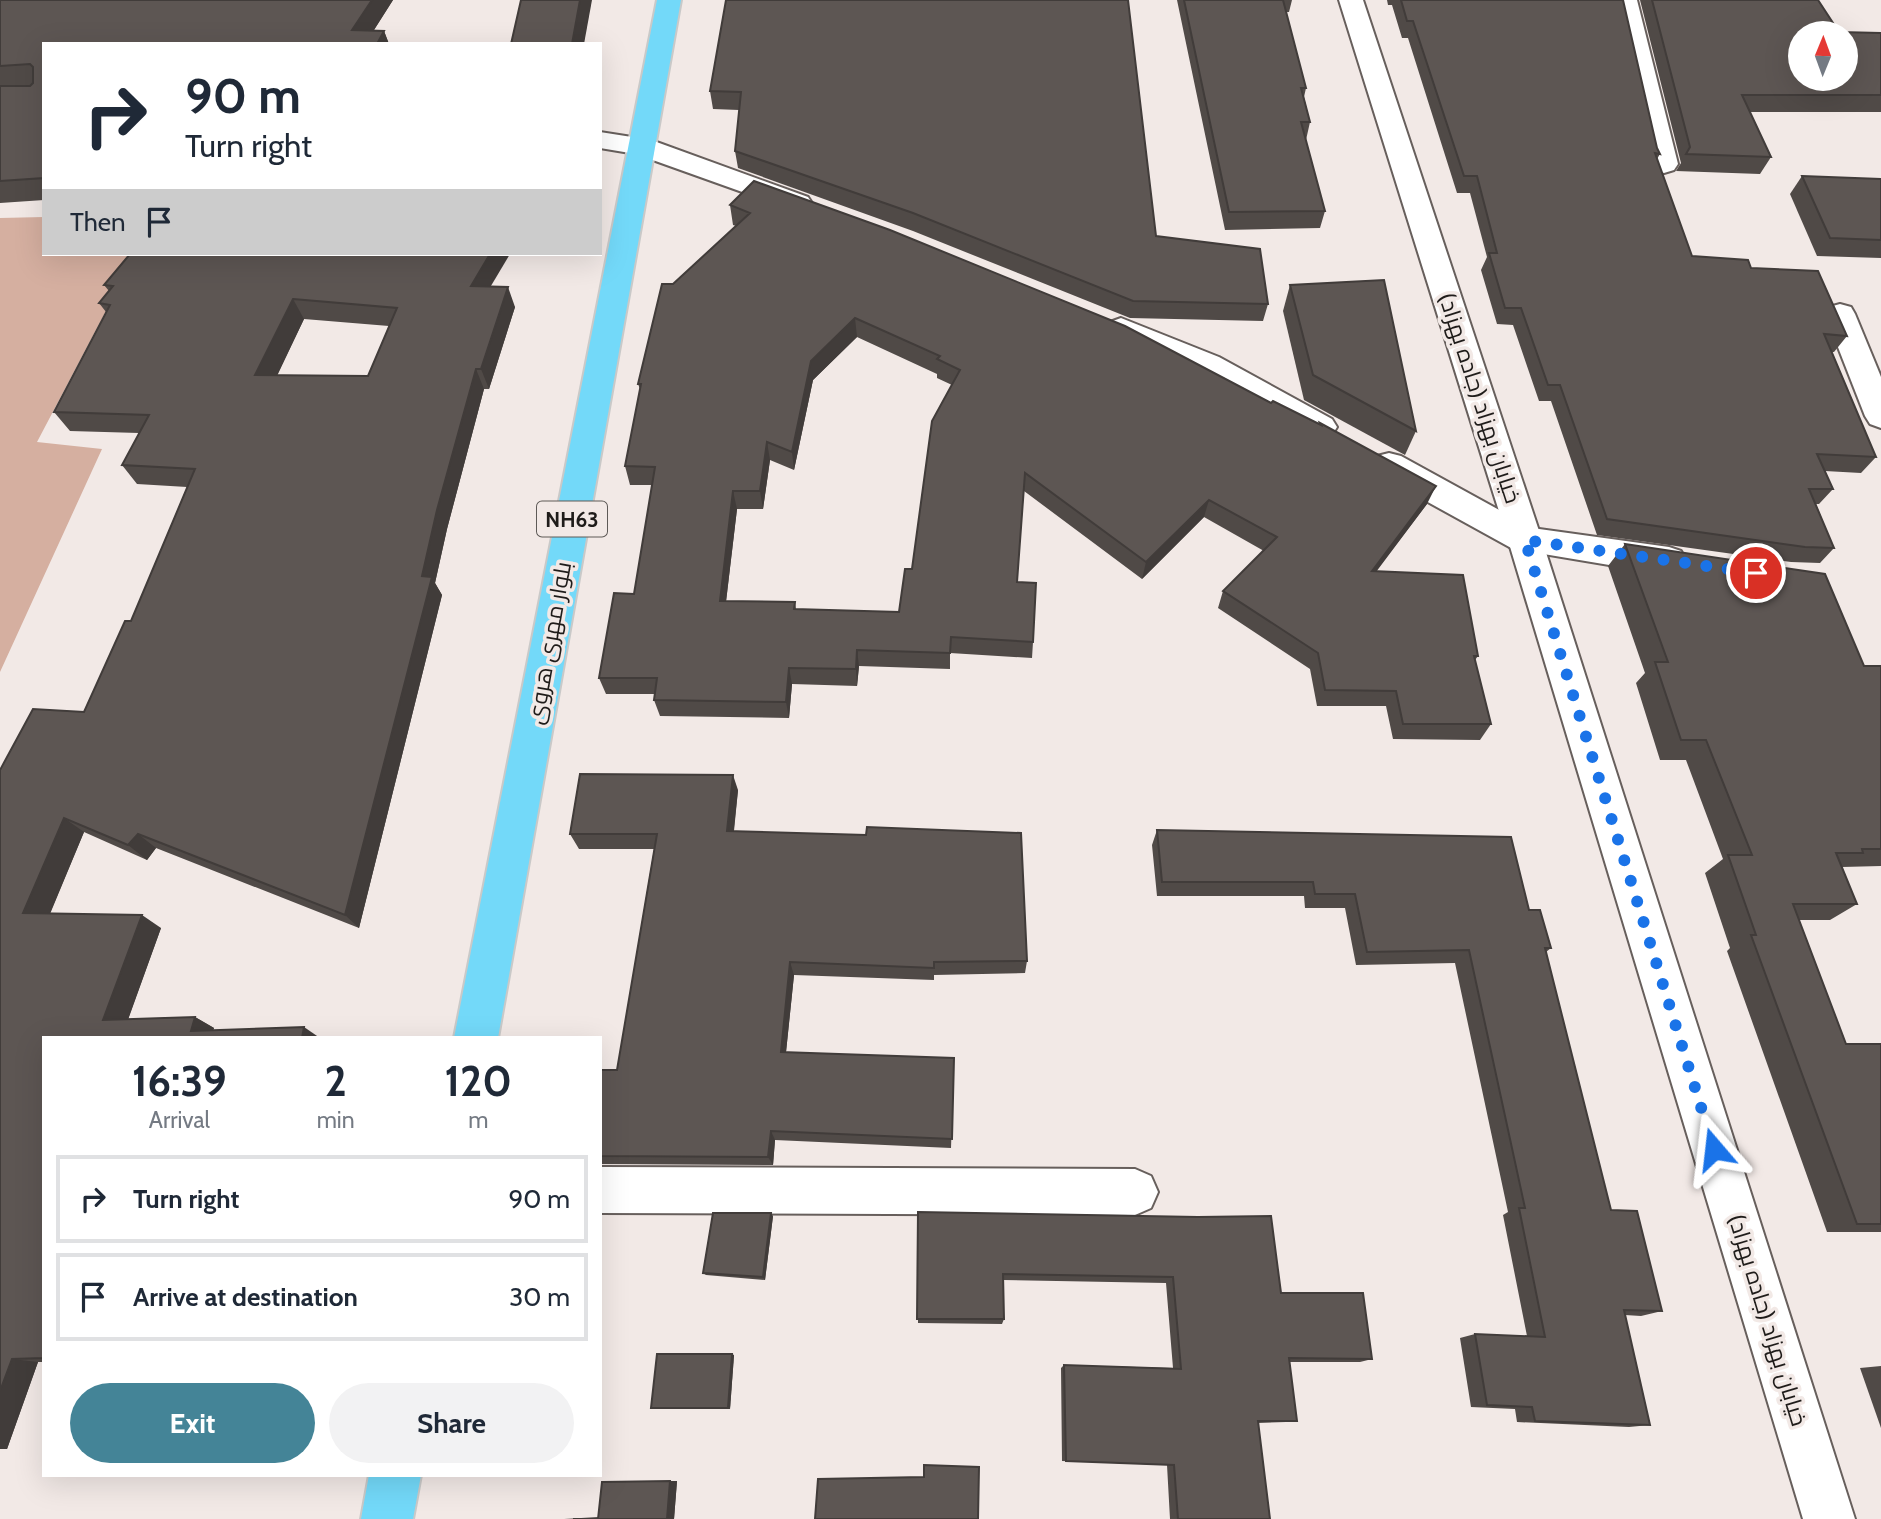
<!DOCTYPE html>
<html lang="en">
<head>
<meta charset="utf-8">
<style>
  :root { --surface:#fff; --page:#f2f2f3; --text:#1f2937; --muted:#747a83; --line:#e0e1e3; --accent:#448497 }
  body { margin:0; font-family:Cabin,Cairo,sans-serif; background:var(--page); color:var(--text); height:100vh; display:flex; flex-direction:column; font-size:26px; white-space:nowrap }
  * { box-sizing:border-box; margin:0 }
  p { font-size:23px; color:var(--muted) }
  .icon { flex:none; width:38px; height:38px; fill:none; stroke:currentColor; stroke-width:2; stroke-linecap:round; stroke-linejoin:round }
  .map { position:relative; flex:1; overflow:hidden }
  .panel { position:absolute; left:42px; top:1036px; width:560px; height:441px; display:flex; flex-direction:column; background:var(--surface); border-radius:0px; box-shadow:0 7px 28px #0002 }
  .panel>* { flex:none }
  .hud { position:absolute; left:42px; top:42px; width:560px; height:214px; border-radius:0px; box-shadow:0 7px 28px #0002; background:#fff; color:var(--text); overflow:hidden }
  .needle { width:46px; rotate:1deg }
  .fabs { position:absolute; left:1788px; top:21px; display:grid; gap:14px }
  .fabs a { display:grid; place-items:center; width:70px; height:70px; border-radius:50%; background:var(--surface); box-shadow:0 7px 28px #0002; font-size:35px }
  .pin { position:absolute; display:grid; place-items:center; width:60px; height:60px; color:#fff; margin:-30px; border:4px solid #fff; border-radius:50%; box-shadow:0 2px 7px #0007 }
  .me { position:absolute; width:77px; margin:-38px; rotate:343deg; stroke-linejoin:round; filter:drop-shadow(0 0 5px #0008) }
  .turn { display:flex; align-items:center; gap:24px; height:147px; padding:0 28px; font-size:32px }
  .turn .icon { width:91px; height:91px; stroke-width:2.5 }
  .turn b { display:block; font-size:49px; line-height:60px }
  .then { display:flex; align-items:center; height:66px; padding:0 28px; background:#0003; gap:14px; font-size:26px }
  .eta { display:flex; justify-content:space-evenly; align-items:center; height:119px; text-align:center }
  .eta b { font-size:42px; font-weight:700; line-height:49px }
  .cta { display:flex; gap:14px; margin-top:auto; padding:14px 28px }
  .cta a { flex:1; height:80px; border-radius:42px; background:var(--accent); color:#fff; font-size:28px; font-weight:700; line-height:80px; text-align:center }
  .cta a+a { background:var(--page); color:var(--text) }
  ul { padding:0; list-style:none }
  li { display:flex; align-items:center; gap:21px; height:88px; margin:0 14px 10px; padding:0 14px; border:4px solid var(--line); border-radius:0px }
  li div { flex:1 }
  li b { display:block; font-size:26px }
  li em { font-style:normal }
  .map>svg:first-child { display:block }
</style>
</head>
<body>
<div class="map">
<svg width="1881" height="1519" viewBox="0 0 1881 1519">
  <rect width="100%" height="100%" fill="#f2e9e6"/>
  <polygon fill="#d5afa0" points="44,217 44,254 136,254 37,442 102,449 0,672 0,218"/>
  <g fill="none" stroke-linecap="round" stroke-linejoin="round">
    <g stroke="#675f5c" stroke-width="4">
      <g id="street">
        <polygon points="1613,0 1637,0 1678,164 1674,170 1664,173 1654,170 1650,164"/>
        <polygon points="600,132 651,140 808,197 812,203 808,209 798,212 636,154 600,148"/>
        <polygon points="1840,304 1851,307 1855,314 1881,377 1881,428 1870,424 1865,416 1825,314 1829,307"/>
        <polygon points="1121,318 1219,357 1332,419 1337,427 1332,435 1321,439 1310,435 1197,373 1110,336 1106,329 1110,322"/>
        <polygon points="1389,453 1401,456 1532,528 1669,547 1681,551 1686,561 1681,571 1669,575 1513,549 1377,474 1372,465 1377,456"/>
        <polygon points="600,1167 1135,1169 1151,1176 1158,1192 1151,1208 1135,1215 600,1213"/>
      </g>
    </g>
    <g stroke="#675f5c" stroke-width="4">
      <polygon id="secondary" points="1339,0 1363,0 1542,540 1855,1519 1803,1519 1508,540"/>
    </g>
    <g stroke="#c9c9c8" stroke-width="4">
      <g id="highway">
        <polygon points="657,0 681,0 498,1038 454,1038"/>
        <polygon points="369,1475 421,1475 413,1519 361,1519"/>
      </g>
    </g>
    <use href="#street" fill="#fff" fill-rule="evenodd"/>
    <use href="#secondary" fill="#fff" fill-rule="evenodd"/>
    <use href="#highway" fill="#73d9f9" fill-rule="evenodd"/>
  </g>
  <g fill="#504a47" fill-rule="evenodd">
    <polygon points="0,0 393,0 374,30 384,31 389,44 44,44 44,200 0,203"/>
    <polygon points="726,0 1156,236 1268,304 1263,321 1130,318 913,231 738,168 735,151 739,110 713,109 710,91"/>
    <polygon points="1177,0 1292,0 1289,12 1286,12 1306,88 1304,97 1310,122 1306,140 1325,211 1320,228 1225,230"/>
    <polygon points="1387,0 1623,0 1657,148 1660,154 1657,159 1692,256 1751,268 1847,336 1834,352 1832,352 1876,457 1861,473 1825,471 1833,489 1819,504 1816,504 1834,548 1820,563 1791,562 1597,535 1551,401 1539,401 1513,325 1497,324 1481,270 1487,257 1470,193 1457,193 1408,38 1402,38 1392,5 1388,5"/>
    <polygon points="1640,0 1818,0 1839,32 1881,33 1881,112 1750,112 1771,157 1760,174 1676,171 1681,163"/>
    <polygon points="1802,176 1881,179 1881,258 1817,256 1790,194"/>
    <path d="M730 205 1271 403 1320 424V423L1427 504 1376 571 1478 656 1475 660 1491 724 1480 740 1393 739 1386 706H1317L1310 669 1218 608 1223 591 1264 551 1204 517 1142 579 1024 491 1017 582 1033 642 1032 658 950 653V669L859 666 857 686 792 684 789 718 660 716 654 700 655 694H606L599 678 634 594 652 485H630L625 466 640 389 638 384 673 284 736 226 733 225ZM857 337 937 374V378L952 385 912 569 899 612 796 609 795 602H726L737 509H763L770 460 794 470 813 380Z"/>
    <path d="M104 285 491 286 515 307 489 389H484L447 529 435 583 442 595 359 928 156 848 147 860 84 832 50 913 161 928 128 1019 195 1017 214 1028 213 1030 320 1038H44V1362H38L7 1449 0 770 84 712 131 621 187 487 137 484 122 465 139 433 70 431 54 412 106 312 99 303 109 291ZM304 319 389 326 368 376 277 375Z"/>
    <polygon points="1290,285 1416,431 1405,455 1304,400 1283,311"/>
    <polygon points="1625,544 1864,666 1881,666 1881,866 1842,867 1857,904 1830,920 1799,920 1846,1044 1881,1044 1881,1232 1827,1232 1727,951 1730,948 1705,873 1723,859 1686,760 1660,760 1636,683 1645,673 1608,566"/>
    <polygon points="738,790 734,831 1027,961 1025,973 934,975 934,980 794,975 786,1052 954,1058 951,1148 775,1140 773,1165 600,1164 600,1070 617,1070 654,849 579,849 570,834"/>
    <polygon points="1157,830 1529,910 1551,948 1546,952 1611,1210 1662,1311 1641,1316 1625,1315 1650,1425 1629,1427 1517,1422 1515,1409 1471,1407 1460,1338 1475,1334 1527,1336 1503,1215 1508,1212 1455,963 1356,965 1345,908 1305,908 1304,896 1157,896 1152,845"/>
    <polygon points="918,1212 1281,1293 1372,1359 1360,1362 1289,1362 1297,1421 1286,1422 1258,1423 1270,1519 1170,1519 1167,1465 1062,1461 1061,1368 1064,1365 1173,1368 1166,1283 1003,1280 1004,1319 1002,1324 918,1323"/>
    <polygon points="773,1216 765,1280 706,1275 703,1273"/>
    <polygon points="734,1355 730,1409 651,1408"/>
    <polygon points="1881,1366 1881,1428 1860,1368"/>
    <polygon points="677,1481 674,1519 564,1519 598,1517 602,1482"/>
  </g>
  <g fill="#413c3a">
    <polygon points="372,0 393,0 365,44 352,30"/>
    <polygon points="580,0 592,0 584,44 572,44"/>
    <polygon points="384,31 389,44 377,44"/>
    <polygon points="490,254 510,254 479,306 471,286"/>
    <polygon points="508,287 515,307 489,389 481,369"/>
    <polygon points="293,299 304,319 268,395 255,375"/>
    <polygon points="855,318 857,337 813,380 794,470 792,452 811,361"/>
    <polygon points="476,369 484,389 447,529 435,583 442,595 359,928 345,915 437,510"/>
    <polygon points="767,442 770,460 763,509 760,491"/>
    <polygon points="1436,486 1427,504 1364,588 1372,571"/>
    <polygon points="733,491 737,509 724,618 720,601"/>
    <polygon points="1209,500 1204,517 1142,579 1146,562"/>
    <polygon points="857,650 859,666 857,686 856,669"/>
    <polygon points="789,668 792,684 789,718 786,702"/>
    <polygon points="733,775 738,790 732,846 727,831"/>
    <polygon points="64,818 84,832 45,926 23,913"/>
    <polygon points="138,834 156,848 147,860 128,845"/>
    <polygon points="142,915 161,928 124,1031 103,1020"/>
    <polygon points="790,962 794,975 785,1062 781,1052"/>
    <polygon points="195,1017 214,1028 211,1038 191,1031"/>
    <polygon points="304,1027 320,1038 302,1038"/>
    <polygon points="771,1131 775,1140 773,1165 768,1157"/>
    <polygon points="771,1213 773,1216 765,1280 763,1277"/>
    <polygon points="732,1354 734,1355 730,1409 728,1408"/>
    <polygon points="12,1359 38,1362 7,1449 0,1449 0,1391"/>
    <polygon points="670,1481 677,1481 674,1519 667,1519"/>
  </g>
  <g fill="#5d5653" stroke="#413c3a" stroke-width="2" fill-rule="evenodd">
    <polygon points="0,0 372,0 352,30 384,31 377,44 44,44 44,178 0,181 0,86 30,86 33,83 33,67 30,64 0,66"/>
    <polygon points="521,0 580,0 572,44 511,44"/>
    <polygon points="726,0 1128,0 1156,236 1260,249 1268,304 1133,301 913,213 735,151 741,92 710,91"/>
    <polygon points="1184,0 1283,0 1306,88 1301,88 1310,122 1301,122 1325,211 1229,212"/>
    <polygon points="1401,0 1623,0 1657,148 1660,154 1655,153 1692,256 1748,260 1751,268 1818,271 1847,336 1824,334 1876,457 1817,454 1833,489 1809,489 1834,548 1805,547 1607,519 1560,385 1548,385 1521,308 1505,308 1489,253 1497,253 1477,176 1464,176 1413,21 1407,21"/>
    <path d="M1652 0H1818L1839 32 1881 33V95H1742L1771 157 1686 154 1690 147ZM1801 33H1846V79H1801Z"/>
    <polygon points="1802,176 1881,179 1881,240 1830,238"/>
    <path d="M754 181 890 230 1125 326 1271 403 1273 401 1321 425 1320 423 1436 486 1372 571 1463 575 1478 656H1474L1491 724H1403L1396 691 1325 690 1318 653 1223 591 1277 537 1209 500 1146 562 1025 473 1017 582 1036 583 1033 642 951 637 950 653 857 650 856 669 789 668 786 702 654 700 657 678H599L614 593 634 594 655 467 625 466 641 384H638L662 284H673L750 213 730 205ZM855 318 940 356 937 359 960 370 932 421 912 569H905L899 612 794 609 795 602 720 601 733 491H760L767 442 792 452 811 361Z"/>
    <path d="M130 254H490L471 286 508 287 481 369H476L437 510 422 576 432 577 345 915 138 834 128 845 64 818 23 913 142 915 103 1020 195 1017 191 1031 304 1027 302 1038H44V1358L12 1359 0 1391V770L33 709 84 712 125 621H131L195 469 122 465 149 415 54 412 110 305 99 303 113 286 104 285ZM293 299 397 308 368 376 255 375Z"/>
    <polygon points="1384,280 1416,431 1313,375 1290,285"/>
    <polygon points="1625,544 1825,574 1864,666 1881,666 1881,849 1862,849 1863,853 1836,853 1857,904 1793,904 1846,1044 1881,1044 1881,1224 1857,1224 1751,935 1756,935 1728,855 1752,855 1706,740 1681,740 1655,662 1668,662"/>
    <polygon points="580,774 733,775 727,831 866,835 867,827 1021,833 1027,961 934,962 934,968 790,962 781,1052 954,1058 952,1139 771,1131 768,1157 600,1156 600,1070 617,1070 657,834 570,834"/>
    <polygon points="1157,830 1511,837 1529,910 1540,910 1551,948 1545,948 1611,1210 1637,1211 1662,1311 1624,1310 1650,1425 1535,1421 1532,1407 1487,1405 1475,1334 1545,1337 1519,1208 1525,1208 1469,950 1367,952 1355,894 1315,894 1313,882 1162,882"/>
    <polygon points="918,1212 1198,1217 1271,1216 1281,1293 1363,1293 1372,1359 1289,1358 1297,1421 1258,1421 1270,1519 1178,1519 1174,1465 1066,1461 1064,1365 1181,1369 1173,1277 1003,1274 1004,1319 917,1319"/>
    <polygon points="713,1213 771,1213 763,1277 703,1273"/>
    <polygon points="657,1354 732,1354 728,1408 651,1408"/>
    <polygon points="924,1465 979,1467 978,1519 815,1519 818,1479 924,1477"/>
    <polygon points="670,1481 667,1519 573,1519 598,1519 602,1482"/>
  </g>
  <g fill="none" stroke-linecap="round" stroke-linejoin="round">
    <polyline stroke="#1a73e8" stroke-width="12" stroke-dasharray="0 21.6" points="1714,1149 1525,540 1756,573"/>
  </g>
  <g text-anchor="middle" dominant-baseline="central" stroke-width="7" stroke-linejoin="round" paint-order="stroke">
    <rect fill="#f2e9e6" stroke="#5e5a57" stroke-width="2" x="537" y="501.5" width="70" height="35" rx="5"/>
    <g font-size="21" font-weight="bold" fill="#1f1c1a">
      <text x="572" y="519">NH63</text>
    </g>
    <g font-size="23" fill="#1f1c1a" stroke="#f2e9e6">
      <text transform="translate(1480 398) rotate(72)">خیابان بهزاد (جاده بهزاد)</text>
      <text transform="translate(549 643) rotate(-80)">بلوار مهری هروی</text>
      <text transform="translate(1768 1320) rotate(73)">خیابان بهزاد (جاده بهزاد)</text>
    </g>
  </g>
</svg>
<div class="fabs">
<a><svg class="needle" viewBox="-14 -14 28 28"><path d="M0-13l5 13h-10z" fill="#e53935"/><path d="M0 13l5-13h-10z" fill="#747a83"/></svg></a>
</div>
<div class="pin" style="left:1756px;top:573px;background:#d93025"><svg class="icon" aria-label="arrive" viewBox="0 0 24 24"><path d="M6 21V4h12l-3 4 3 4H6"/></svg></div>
<svg class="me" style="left:1714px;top:1149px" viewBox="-20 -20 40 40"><path d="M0-17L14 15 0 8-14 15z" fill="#1a73e8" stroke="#fff" stroke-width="4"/></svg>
<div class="hud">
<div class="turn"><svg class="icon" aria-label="right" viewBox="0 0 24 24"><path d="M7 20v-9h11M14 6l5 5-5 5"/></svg><div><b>90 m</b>Turn right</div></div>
<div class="then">Then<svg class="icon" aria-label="arrive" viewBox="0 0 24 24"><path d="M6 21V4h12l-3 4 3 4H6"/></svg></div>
</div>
<section class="panel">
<div class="eta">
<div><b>16:39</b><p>Arrival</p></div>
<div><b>2</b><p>min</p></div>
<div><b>120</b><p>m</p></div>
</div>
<ul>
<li><svg class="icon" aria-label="right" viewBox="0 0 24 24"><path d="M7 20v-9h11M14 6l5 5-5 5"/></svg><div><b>Turn right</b></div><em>90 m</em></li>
<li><svg class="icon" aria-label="arrive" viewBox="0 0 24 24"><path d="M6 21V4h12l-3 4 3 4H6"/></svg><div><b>Arrive at destination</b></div><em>30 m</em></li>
</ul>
<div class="cta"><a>Exit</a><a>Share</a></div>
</section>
</div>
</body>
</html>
